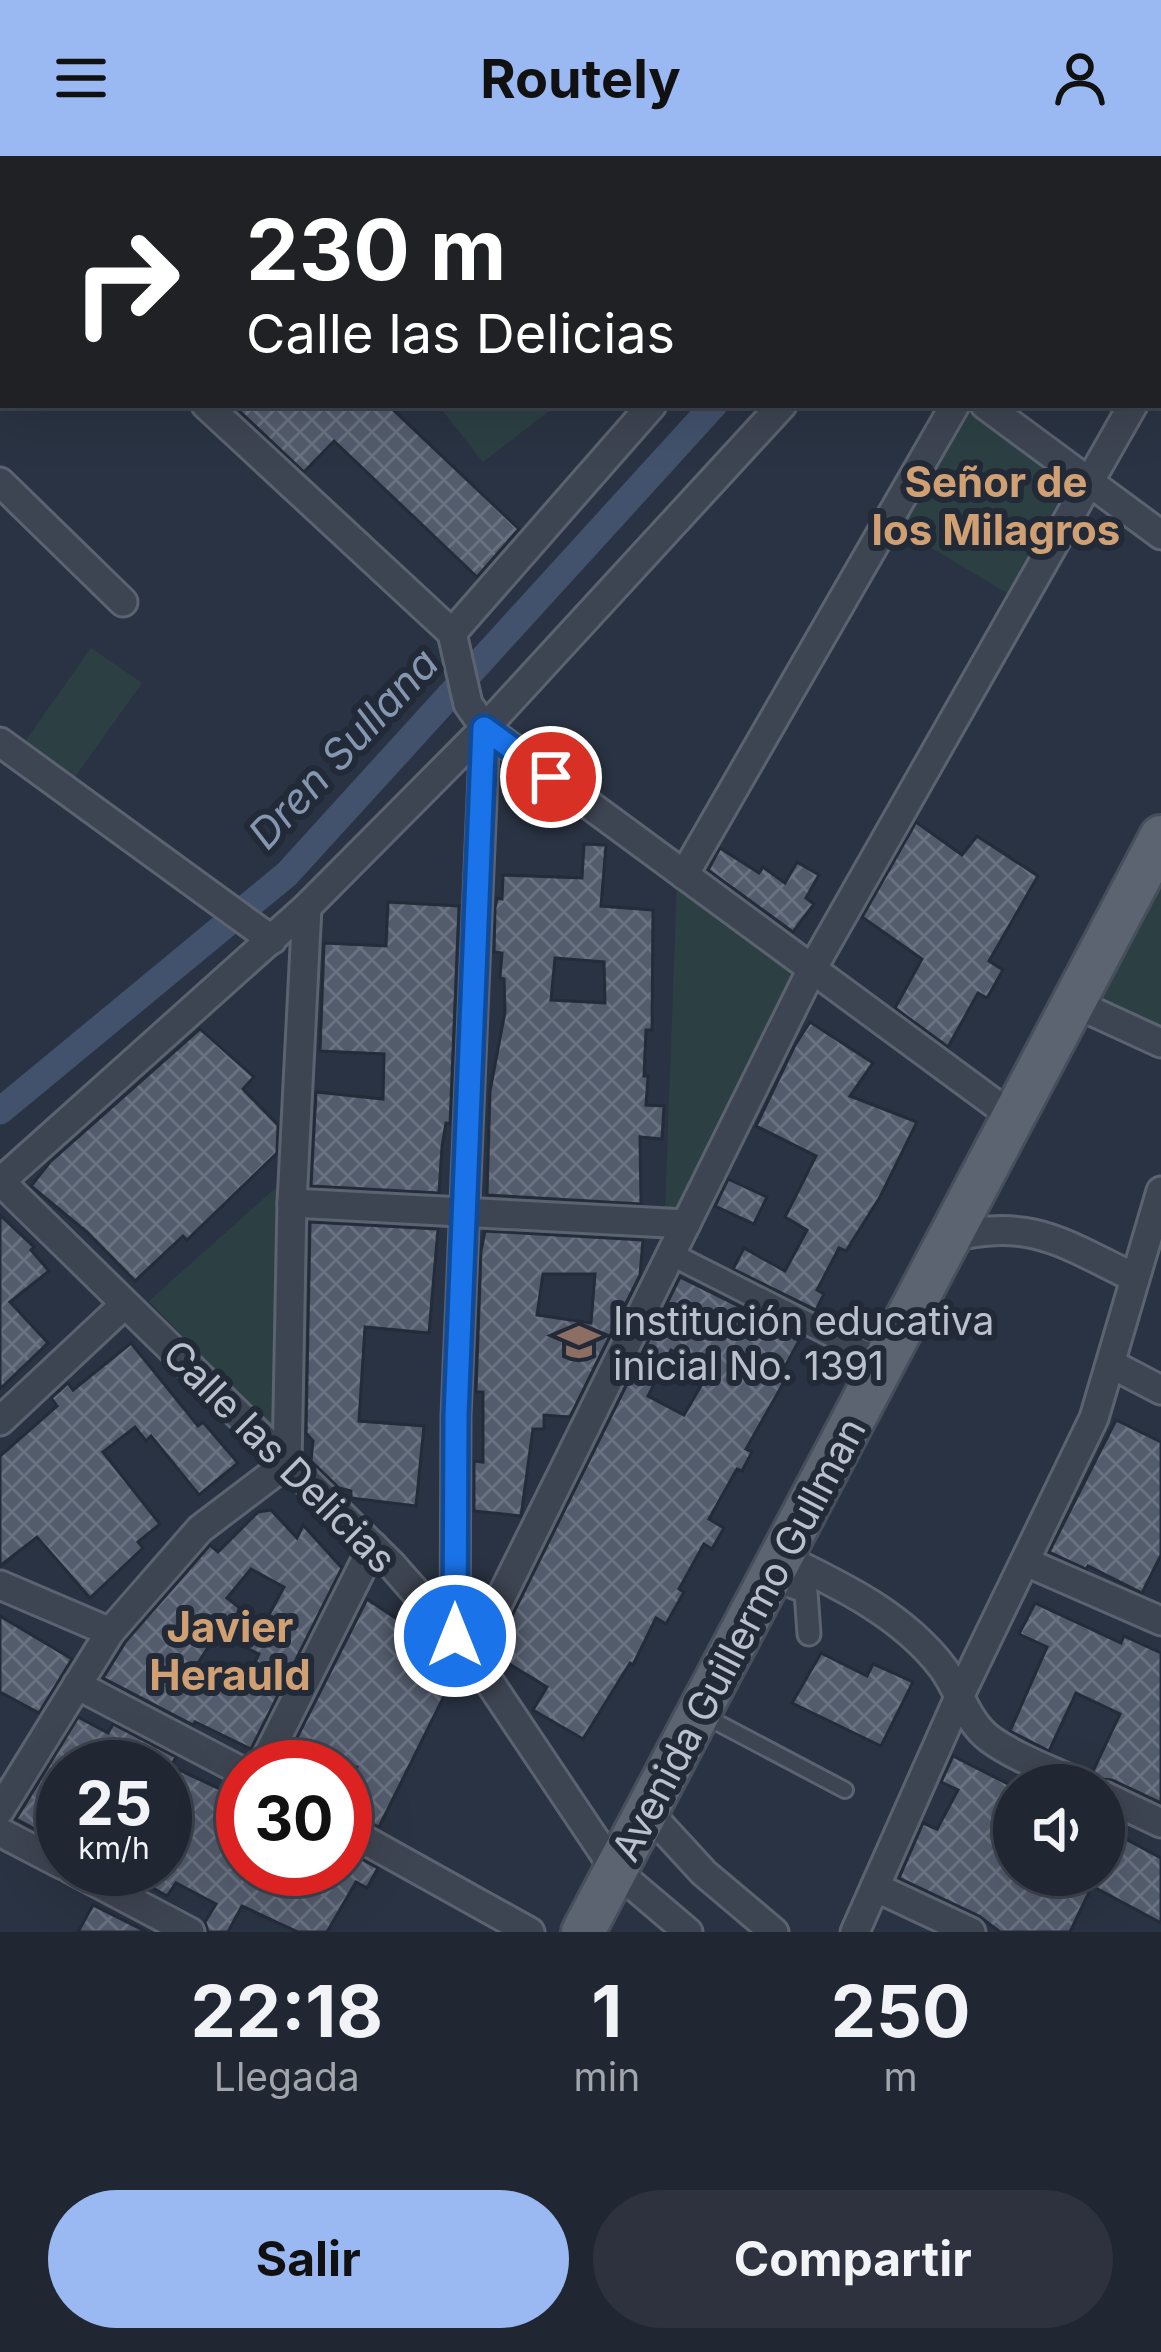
<!DOCTYPE html>
<html lang="es">
<head>
<meta charset="utf-8">
<style>
  :root { --surface:#202632; --page:#2d323e; --text:#f1f3f6; --muted:#a2a5ac; --line:#3d434d; --accent:#9ab8f2 }
  body { margin:0; font-family:Inter,sans-serif; background:var(--page); color:var(--text); height:100vh; display:flex; flex-direction:column; font-size:45px; white-space:nowrap }
  * { box-sizing:border-box; margin:0 }
  p { font-size:39px; color:var(--muted) }
  .icon { flex:none; width:66px; height:66px; fill:none; stroke:currentColor; stroke-width:2; stroke-linecap:round; stroke-linejoin:round }
  .map { position:relative; height:1776px; overflow:hidden }
  .panel { display:flex; flex-direction:column; background:var(--surface); flex:1 }
  .panel>* { flex:none }
  .guide { position:absolute; left:0px; top:0px; width:1161px; height:252px; box-shadow:0 12px 48px #0002,0 0 0 3px var(--line); background:#202124; color:#fff; overflow:hidden }
  .controls { position:absolute; left:993px; top:1608px; display:grid; gap:24px }
  .controls a { display:grid; place-items:center; width:132px; height:132px; border-radius:50%; background:var(--surface); box-shadow:0 12px 48px #0002,0 0 0 3px var(--line); font-size:60px }
  .speed { position:absolute; left:36px; top:1584px; display:flex; gap:24px; font-size:60px; font-weight:700; text-align:center }
  .speed>* { display:grid; place-content:center; width:156px; height:156px; border-radius:50%; background:var(--surface); box-shadow:0 12px 48px #0002,0 0 0 3px var(--line); line-height:1 }
  .speed small { font-size:30px; font-weight:400 }
  .speed .limit { border:18px solid #d22; background:#fff; color:#111 }
  .pin { position:absolute; display:grid; place-items:center; width:102px; height:102px; color:#fff; margin:-51px; border:6px solid #fff; border-radius:50%; box-shadow:0 3px 12px #0007 }
  .me { position:absolute; width:132px; margin:-66px; rotate:0deg; stroke-linejoin:round; filter:drop-shadow(0 0 9px #0008) }
  .turn { display:flex; align-items:center; gap:42px; height:252px; padding:0 48px; font-size:54px }
  .turn .icon { width:156px; height:156px; stroke-width:2.5 }
  .turn b { display:block; font-size:84px; line-height:102px }
  .eta { display:flex; justify-content:space-evenly; align-items:center; height:204px; text-align:center }
  .eta b { font-size:72px; font-weight:700; line-height:84px }
  .cta { display:flex; gap:24px; margin-top:auto; padding:24px 48px }
  .cta a { flex:1; height:138px; border-radius:72px; background:var(--accent); color:#111; font-size:48px; font-weight:700; line-height:138px; text-align:center }
  .cta a+a { background:var(--page); color:var(--text) }
  header { display:flex; justify-content:space-between; align-items:center; height:156px; padding:0 48px; background:var(--accent); color:#111; font-size:54px; font-weight:700 }
  .map>svg:first-child { display:block }
</style>
</head>
<body>
<header><svg class="icon" aria-label="menu" viewBox="0 0 24 24"><path d="M4 6h16M4 12h16M4 18h16"/></svg>Routely<svg class="icon" aria-label="person" viewBox="0 0 24 24"><circle cx="12" cy="8" r="4"/><path d="M4 21q1-7 8-7t8 7"/></svg></header>
<div class="map">
<svg width="1161" height="1776" viewBox="0 0 1161 1776">
  <defs>
    <pattern id="building-cross-hatch" width="8" height="8" patternUnits="userSpaceOnUse" patternTransform="scale(3)"><rect width="8" height="8" fill="#535c6d"/><path d="M0 0l8 8M0 8l8-8" fill="none" stroke="#6a7281"/></pattern>
  </defs>
  <rect width="100%" height="100%" fill="#2a3343"/>
  <g fill="#2c4044">
    <polygon points="261,0 473,0 476,3 257,3"/>
    <polygon points="438,249 557,249 483,306"/>
    <polygon points="968,249 1079,327 1014,441 896,371"/>
    <polygon points="91,492 142,527 72,625 22,590"/>
    <polygon points="677,727 796,813 676,1056 665,1056"/>
    <polygon points="1161,728 1161,872 1097,845"/>
    <polygon points="279,1029 277,1279 149,1145"/>
  </g>
  <g fill="none" stroke-linecap="round" stroke-linejoin="round">
    <g stroke="#42526c" stroke-width="27">
      <polyline points="938,3 940,0"/>
      <polyline points="0,955 287,718 714,249"/>
    </g>
  </g>
  <g fill="url(#building-cross-hatch)" stroke="#242c3a" stroke-width="3" fill-rule="evenodd">
    <polygon points="233,249 388,249 519,373 477,421 334,285 304,316"/>
    <polygon points="916,666 962,699 977,680 1038,720 989,805 1003,814 987,842 978,837 948,891 895,852 922,803 862,761"/>
    <path d="M584 688 606 689 601 750 653 754 652 874H646L644 920H648L646 949 664 950 662 983 640 981 641 1048 487 1039 490 935 505 856 504 823 500 822 502 797 494 796 495 752 497 742 502 743 503 719 582 722ZM555 802 604 806 605 847 551 844Z"/>
    <polygon points="720,692 759,717 763,711 785,727 797,706 819,719 806,742 814,748 793,776 708,714"/>
    <polygon points="388,746 459,750 450,968 446,967 442,991 439,1037 311,1030 316,936 383,943 384,898 320,895 324,787 386,790"/>
    <polygon points="810,866 873,907 850,940 917,966 880,1041 846,1095 839,1092 817,1134 824,1138 816,1154 733,1113 744,1092 785,1115 807,1074 785,1061 816,1000 756,970 795,889"/>
    <polygon points="200,873 254,921 243,933 278,969 277,997 187,1084 183,1080 135,1125 87,1076 31,1030 50,1006"/>
    <polygon points="728,1023 767,1041 754,1068 715,1050"/>
    <polygon points="0,1059 34,1091 31,1094 49,1115 10,1146 48,1187 0,1233"/>
    <polygon points="310,1066 438,1073 429,1177 365,1171 359,1265 424,1270 416,1350 351,1342 351,1335 339,1332 311,1305 313,1285 306,1277"/>
    <path d="M485 1075 643 1084 640 1119 570 1261 544 1259V1273H533L521 1360 474 1355V1305L483 1306V1236H476L481 1095ZM543 1118H595L591 1167 537 1159Z"/>
    <path d="M680 1121 801 1181 782 1216 788 1219 746 1293 752 1296 742 1315 737 1313 709 1363 724 1372 712 1393 704 1388 679 1433 684 1436 666 1468 656 1462 633 1509 630 1507 583 1583 533 1554 547 1531 493 1498ZM671 1194 710 1214 684 1259 648 1240Z"/>
    <polygon points="131,1187 198,1270 203,1266 238,1307 199,1339 151,1280 146,1285 135,1271 103,1296 160,1368 138,1386 143,1392 90,1442 37,1381 0,1410 0,1300 57,1250 51,1242 59,1235 68,1227 73,1234"/>
    <polygon points="1116,1264 1161,1286 1161,1399 1142,1437 1088,1410 1086,1413 1049,1396"/>
    <path d="M271 1354 297 1382 303 1369 342 1412 251 1593 195 1566 193 1569 103 1522 126 1485 210 1389 218 1396 258 1356ZM251 1413 284 1431 263 1470 227 1442ZM217 1478 259 1498 240 1537 194 1513Z"/>
    <polygon points="367,1443 412,1473 406,1481 458,1512 379,1671 345,1655 345,1638 357,1611 282,1611"/>
    <polygon points="1035,1447 1121,1487 1124,1480 1161,1497 1161,1647 1112,1624 1099,1623 1093,1615 1120,1558 1076,1537 1049,1595 1010,1575 1047,1491 1019,1478"/>
    <polygon points="0,1460 72,1503 39,1557 0,1536"/>
    <polygon points="821,1497 867,1520 873,1508 913,1526 881,1590 792,1547"/>
    <polygon points="78,1561 108,1577 113,1568 176,1601 171,1610 243,1644 243,1713 345,1713 345,1694 378,1712 367,1732 356,1726 327,1776 298,1776 242,1750 228,1776 208,1776 205,1766 216,1748 176,1727 167,1740 119,1713 165,1713 165,1691 185,1654 165,1644 165,1611 63,1611 63,1688 16,1663"/>
    <polygon points="953,1600 1014,1631 1014,1679 1001,1703 1014,1709 1014,1719 1104,1719 1104,1678 1117,1685 1120,1680 1161,1702 1161,1767 1092,1730 1070,1776 1000,1776 979,1760 899,1722 923,1667 937,1673 958,1634 941,1626"/>
    <polygon points="93,1749 147,1776 78,1776"/>
  </g>
  <g fill="none" stroke-linecap="round" stroke-linejoin="round">
    <g stroke="#5c6370" stroke-width="20">
      <polyline id="service" points="703,1559 845,1634"/>
    </g>
    <g stroke="#5c6370" stroke-width="27">
      <g id="pedestrian">
        <polyline points="671,1098 884,1206"/>
        <polyline points="770,1422 806,1436 809,1478"/>
      </g>
    </g>
    <g stroke="#5c6370" stroke-width="33">
      <g id="minor">
        <polyline points="866,3 869,0"/>
        <polyline points="1004,3 1007,0"/>
        <polyline points="1080,3 1081,0"/>
        <polyline points="0,59 3,62"/>
        <polyline points="1158,202 1161,197"/>
        <polyline points="206,249 452,477 468,548 485,572 1013,961"/>
        <polyline points="985,249 1161,379"/>
        <polyline points="0,326 123,446"/>
        <polyline points="452,477 652,249"/>
        <polyline points="0,586 272,784"/>
        <polyline points="684,719 955,249"/>
        <polyline points="1074,847 1161,887"/>
        <polyline points="0,1025 391,1408 472,1500 616,1715 688,1776"/>
        <polyline points="0,1026 307,751 485,572 782,249"/>
        <polyline points="292,1047 686,1068"/>
        <path d="M949 1082C1030 1061 1063 1087 1133 1121"/>
        <polyline points="1113,1209 1161,1234"/>
        <polyline points="0,1265 125,1148"/>
        <path d="M782 1401C840 1429 903 1459 943 1512 959 1534 967 1566 990 1583 1016 1602 1053 1615 1082 1629"/>
        <polyline points="1026,1406 1161,1465"/>
        <polyline points="0,1429 110,1476"/>
        <polyline points="455,1480 456,1260 485,572"/>
        <polyline points="472,1500 812,813 1133,249"/>
        <polyline points="77,1529 243,1616"/>
        <polyline points="262,1611 373,1390"/>
        <polyline points="1104,1640 1161,1667"/>
        <polyline points="0,1654 110,1476 200,1373 287,1307 292,1047 307,751"/>
        <polyline points="647,1655 704,1717 774,1776"/>
        <polyline points="345,1673 530,1776"/>
        <polyline points="0,1676 63,1709"/>
        <polyline points="71,1713 190,1776"/>
        <polyline points="875,1731 971,1776"/>
        <polyline points="855,1776 960,1539 1094,1262 1161,1035"/>
      </g>
    </g>
    <g stroke="#474e5c" stroke-width="48">
      <polyline id="primary" points="583,1776 1161,681"/>
    </g>
    <use href="#service" stroke="#3e4552" stroke-width="14"/>
    <use href="#pedestrian" stroke="#3e4552" stroke-width="21"/>
    <use href="#minor" stroke="#3e4552" stroke-width="27"/>
    <use href="#primary" stroke="#5c6472" stroke-width="42"/>
  </g>
  <g fill="none" stroke-linecap="round" stroke-linejoin="round">
    <g stroke="#114b97" stroke-width="30">
      <polyline id="route" points="455,1480 456,1260 484,572 551,621"/>
    </g>
    <use href="#route" stroke="#1a73e8" stroke-width="21"/>
  </g>
  <defs>
    <g id="school-bare" transform="scale(3.24)"><path d="M0-5L7-2L0 1L-7-2ZM-4 1L0 2.5L4 1V4Q0 6-4 4Z" fill="#8d6e63" stroke="#222a38" stroke-width="2.5" paint-order="stroke"/></g>
  </defs>
  <g fill-rule="evenodd">
    <use href="#school-bare" x="579" y="1186"/>
  </g>
  <g text-anchor="middle" dominant-baseline="central" stroke-width="12" stroke-linejoin="round" paint-order="stroke">
    <g font-size="39" fill="#bbc1cc" stroke="#222a38" text-anchor="start">
      <text x="613" y="1164">Institución educativa<tspan x="613" dy="45">inicial No. 1391</tspan></text>
    </g>
    <g font-size="39" fill="#bbc1cc" stroke="#222a38">
      <text transform="translate(280 1300) rotate(45)">Calle las Delicias</text>
      <text transform="translate(738 1483) rotate(-62)">Avenida Guillermo Gullman</text>
    </g>
    <g font-size="42" font-weight="bold" fill="#d09f72" stroke="#222a38">
      <text x="996" y="325">Señor de<tspan x="996" dy="48">los Milagros</tspan></text>
      <text x="230" y="1470">Javier<tspan x="230" dy="48">Herauld</tspan></text>
    </g>
    <g font-size="42" font-style="italic" fill="#8596b1" stroke="#222a38">
      <text transform="translate(343 592) rotate(-47)">Dren Sullana</text>
    </g>
  </g>
</svg>
<div class="controls">
<a><svg class="icon" aria-label="sound" viewBox="0 0 24 24"><path d="M4 9h4l5-4v14l-5-4H4zM17 9q2 3 0 6"/></svg></a>
</div>
<div class="speed"><div>25<small>km/h</small></div><div class="limit">30</div></div>
<div class="pin" style="left:551px;top:621px;background:#d93025"><svg class="icon" aria-label="arrive" viewBox="0 0 24 24"><path d="M6 21V4h12l-3 4 3 4H6"/></svg></div>
<svg class="me" style="left:455px;top:1480px" viewBox="-20 -20 40 40"><circle r="17" fill="#1a73e8" stroke="#fff" stroke-width="3"/><path d="M0-11L8 9 0 5-8 9z" fill="#fff"/></svg>
<div class="guide">
<div class="turn"><svg class="icon" aria-label="right" viewBox="0 0 24 24"><path d="M7 20v-9h11M14 6l5 5-5 5"/></svg><div><b>230 m</b>Calle las Delicias</div></div>
</div>
</div>
<section class="panel">
<div class="eta">
<div><b>22:18</b><p>Llegada</p></div>
<div><b>1</b><p>min</p></div>
<div><b>250</b><p>m</p></div>
</div>
<div class="cta"><a>Salir</a><a>Compartir</a></div>
</section>
</body>
</html>
